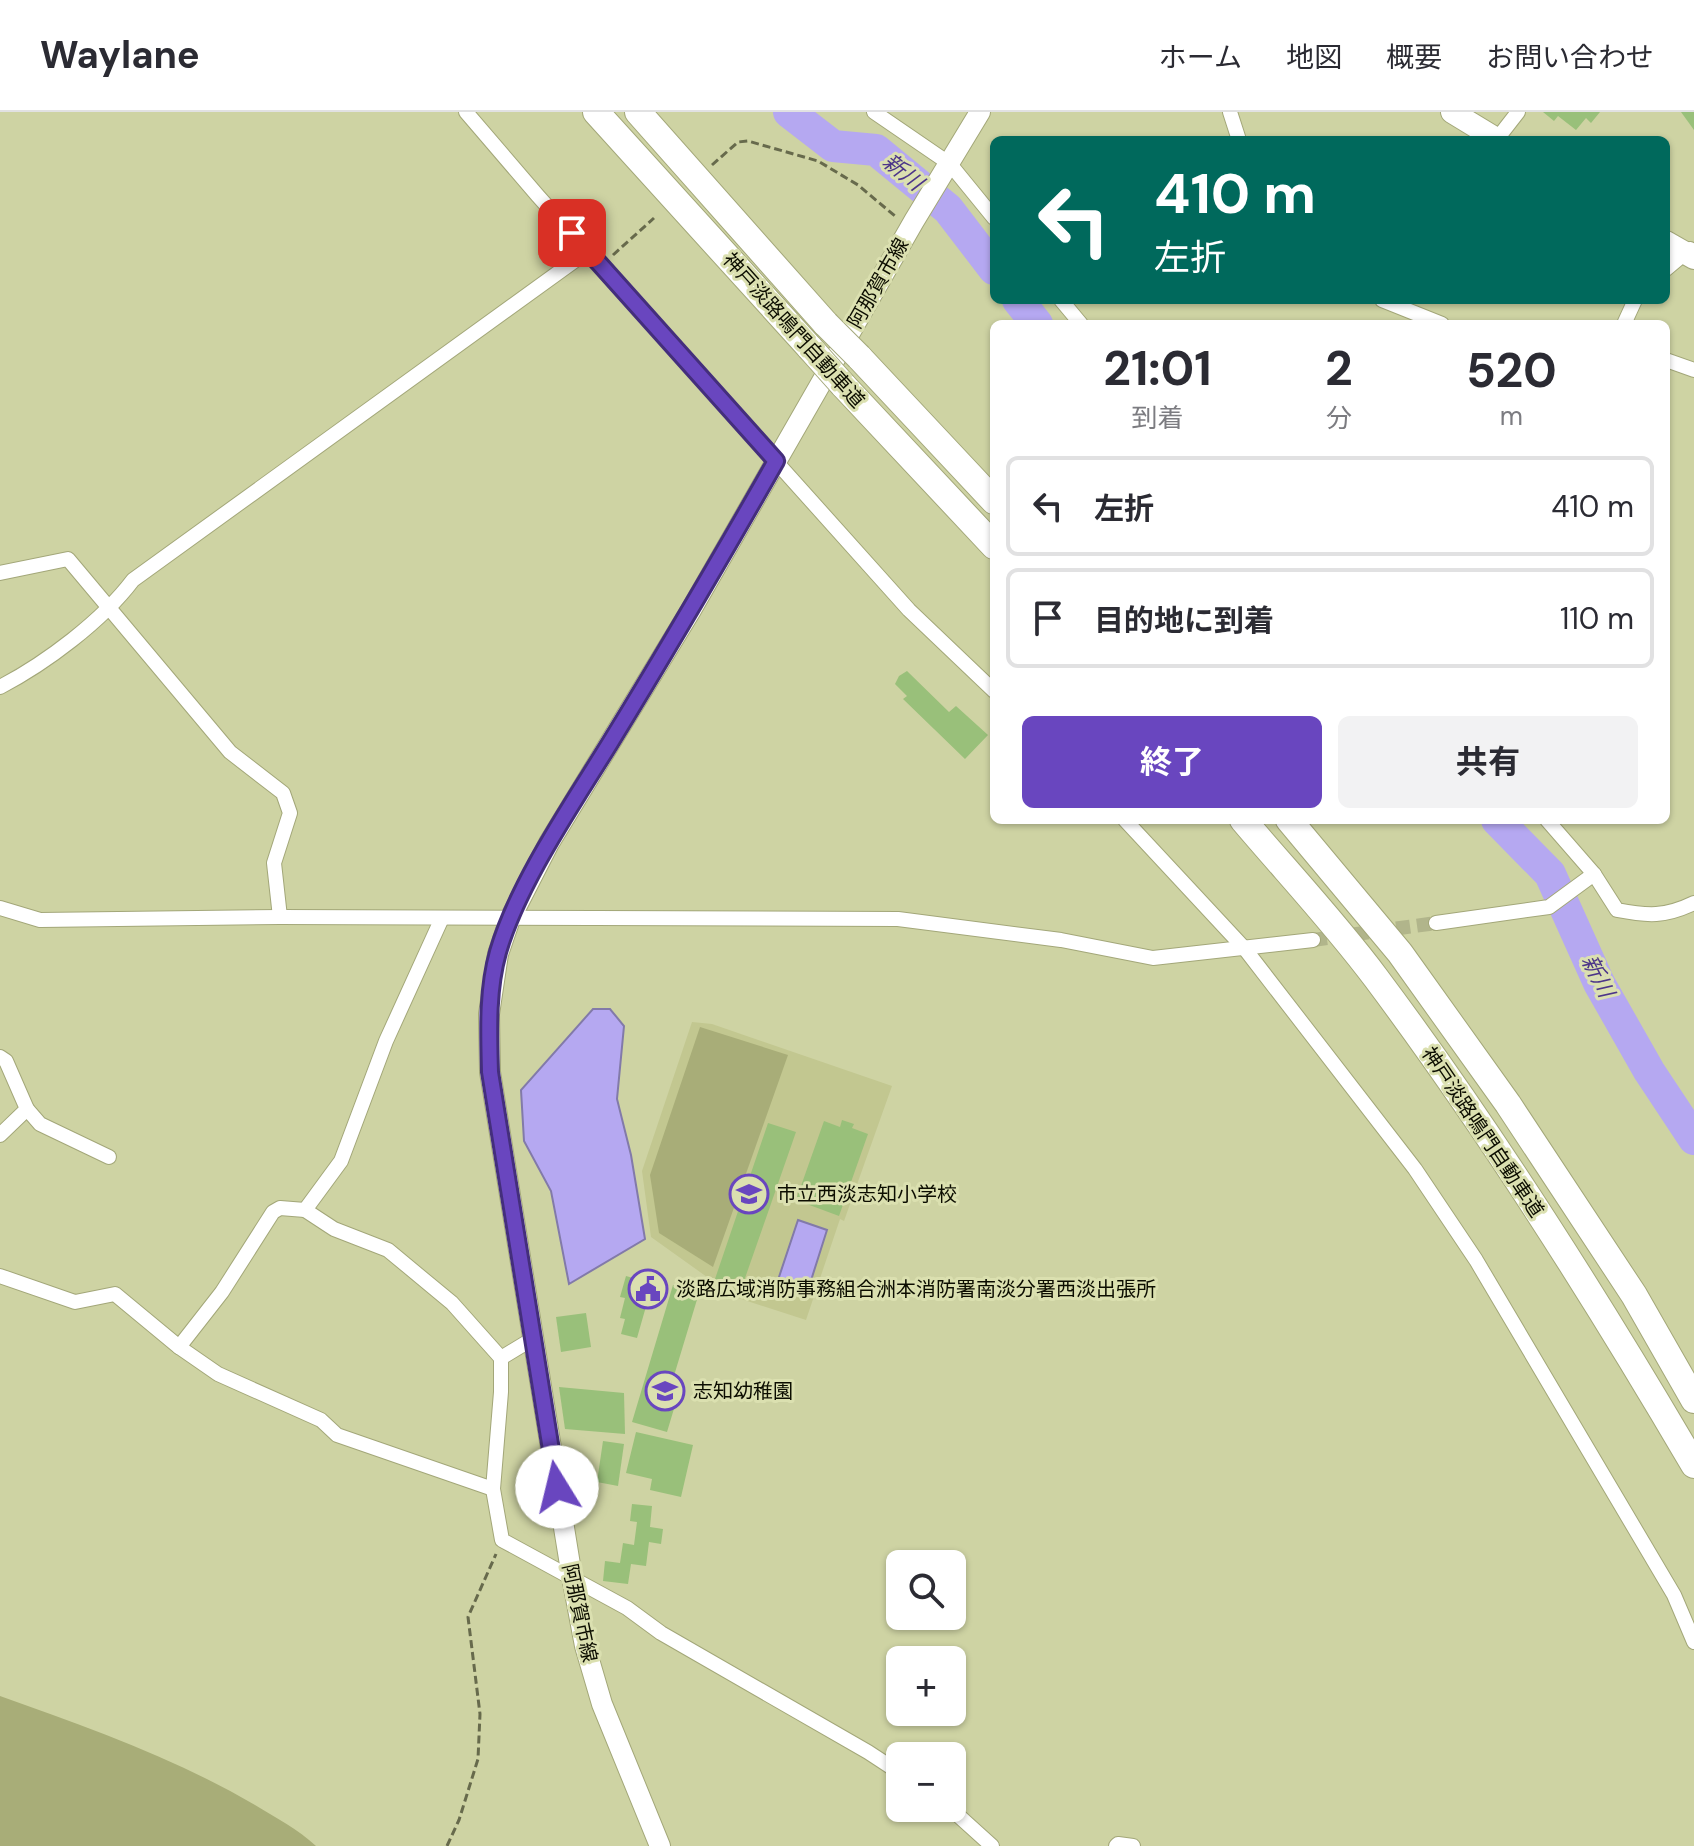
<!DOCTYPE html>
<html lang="ja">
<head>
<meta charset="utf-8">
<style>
  :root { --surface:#fff; --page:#f2f2f3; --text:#2b2b33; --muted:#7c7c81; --line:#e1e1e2; --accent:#6946bf }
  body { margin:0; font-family:"DM Sans","Noto Sans JP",sans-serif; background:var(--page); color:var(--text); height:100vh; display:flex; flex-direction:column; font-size:30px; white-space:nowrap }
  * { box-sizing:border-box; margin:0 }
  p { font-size:26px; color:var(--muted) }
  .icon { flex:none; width:44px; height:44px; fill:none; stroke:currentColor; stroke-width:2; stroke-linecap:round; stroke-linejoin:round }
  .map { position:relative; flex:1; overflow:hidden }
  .details { position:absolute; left:990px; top:208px; width:680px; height:504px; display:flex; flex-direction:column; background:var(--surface); border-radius:12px; box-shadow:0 2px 6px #0004 }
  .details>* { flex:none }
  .hud { position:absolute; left:990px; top:24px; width:680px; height:168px; border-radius:12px; box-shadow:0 2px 6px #0004; background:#00695c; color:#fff; overflow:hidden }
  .fabs { position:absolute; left:886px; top:1438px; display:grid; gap:16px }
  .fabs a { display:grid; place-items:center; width:80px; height:80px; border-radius:12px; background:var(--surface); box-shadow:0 2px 6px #0004; font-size:40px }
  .pin { position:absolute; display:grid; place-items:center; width:68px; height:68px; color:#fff; margin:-34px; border-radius:16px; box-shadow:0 4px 12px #0006 }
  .me { position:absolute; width:88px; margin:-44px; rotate:351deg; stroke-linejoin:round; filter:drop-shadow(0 0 6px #0008) }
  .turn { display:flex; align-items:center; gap:28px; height:168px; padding:0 32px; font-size:36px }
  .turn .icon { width:104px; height:104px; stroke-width:2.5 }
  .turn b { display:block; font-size:56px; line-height:68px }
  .eta { display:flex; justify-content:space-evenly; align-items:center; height:136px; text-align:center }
  .eta b { font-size:48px; font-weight:700; line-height:56px }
  .action { display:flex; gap:16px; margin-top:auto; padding:16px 32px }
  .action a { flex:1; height:92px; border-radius:12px; background:var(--accent); color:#fff; font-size:32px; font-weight:700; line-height:92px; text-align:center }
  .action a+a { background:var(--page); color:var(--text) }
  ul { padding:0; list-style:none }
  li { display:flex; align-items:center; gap:24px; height:100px; margin:0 16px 12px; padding:0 16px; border:4px solid var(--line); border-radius:12px }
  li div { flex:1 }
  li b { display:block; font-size:30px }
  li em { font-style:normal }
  header { display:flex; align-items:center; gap:48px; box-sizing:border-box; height:112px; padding:0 40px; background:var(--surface); border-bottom:2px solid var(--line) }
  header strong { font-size:38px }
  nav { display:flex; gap:44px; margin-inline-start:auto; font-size:28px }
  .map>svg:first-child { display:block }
</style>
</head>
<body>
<header>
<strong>Waylane</strong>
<nav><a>ホーム</a><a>地図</a><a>概要</a><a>お問い合わせ</a></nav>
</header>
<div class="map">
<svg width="1694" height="1734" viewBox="0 0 1694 1734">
  <rect width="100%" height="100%" fill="#ced3a3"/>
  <polygon fill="#c2c790" points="692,910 712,912 892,974 844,1109 840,1107 806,1208 735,1185 651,1125 642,1059"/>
  <g fill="#a8ad78">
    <polygon points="700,915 788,943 713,1155 659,1121 650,1063"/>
    <path d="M0 1584C87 1615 175 1646 255 1693 276 1706 298 1717 316 1734H0Z"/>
  </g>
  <g fill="#b5a8f1" stroke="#827aa9" stroke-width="2">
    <polygon points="593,897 610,897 624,914 617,987 631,1043 645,1127 569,1172 551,1079 524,1029 521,978"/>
    <polygon points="798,1108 827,1118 807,1181 777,1171"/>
  </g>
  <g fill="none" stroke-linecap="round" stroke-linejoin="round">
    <g stroke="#b5a8f1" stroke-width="32">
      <polyline points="789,0 833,34 876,38 948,97 994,157"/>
      <polyline points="1018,188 1037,212"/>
      <polyline points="1497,708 1550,762 1599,871 1649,959 1694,1027"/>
    </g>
  </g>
  <g fill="#99c07a">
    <polygon points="1543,0 1600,0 1591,11 1586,6 1576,18 1558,4 1554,9"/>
    <polygon points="1681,0 1694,0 1694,18"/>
    <polygon points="907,559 949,600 956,594 988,623 965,647 903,587 907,584 895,572 899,564"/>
    <polygon points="842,1008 854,1012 852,1016 868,1022 839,1104 796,1088 824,1009 840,1015"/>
    <polygon points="768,1011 796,1020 744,1169 735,1166 732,1173 715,1167"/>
    <polygon points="626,1164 661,1174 655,1194 647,1191 637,1226 621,1222 625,1207 620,1206 625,1186 620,1185"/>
    <polygon points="673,1173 699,1181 673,1267 682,1270 667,1320 632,1310"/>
    <polygon points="586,1201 591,1235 561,1240 556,1205"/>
    <polygon points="559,1275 624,1281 625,1322 565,1317"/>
    <polygon points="636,1320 693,1333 681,1385 650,1378 652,1367 626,1361"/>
    <polygon points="603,1329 624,1332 618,1374 597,1370"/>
    <polygon points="632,1392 652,1394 650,1415 663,1417 661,1432 649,1430 646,1454 631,1452 628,1472 603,1469 605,1449 620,1451 623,1431 634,1433 637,1410 630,1409"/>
  </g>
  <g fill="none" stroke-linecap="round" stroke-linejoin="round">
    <polyline stroke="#b1b58b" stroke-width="14" stroke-dasharray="14 7" stroke-linecap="butt" points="1313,828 1436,811"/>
    <g stroke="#a3a779" stroke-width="16">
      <g id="minor">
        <polyline points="466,0 538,84 909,498 994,579"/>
        <polyline points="874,0 950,52 994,106"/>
        <polyline points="1230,0 1239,28"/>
        <polyline points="1497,27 1518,0"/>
        <polyline points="1666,157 1690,137"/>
        <polyline points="1061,188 1081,212"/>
        <polyline points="1382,188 1442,212"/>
        <polyline points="1624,212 1635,188"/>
        <polyline points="1666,248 1694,258"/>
        <polyline points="0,461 68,447 230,640 283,681 290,701 274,751 280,805"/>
        <path d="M0 575C46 551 102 509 133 468L588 139"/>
        <polyline points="1125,708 1245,837 1415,1057 1476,1148 1674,1483 1694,1530"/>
        <path d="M1547 708 1594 762 1617 798C1648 804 1665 805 1694 791"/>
        <polyline points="0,796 40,808 280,805 898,807 1061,828 1153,846 1313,828"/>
        <polyline points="1436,811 1549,795 1594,762"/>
        <polyline points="0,945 6,949 27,997 0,1023"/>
        <polyline points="27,997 40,1012 109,1045"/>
        <polyline points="305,1098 341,1049 386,929 442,806"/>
        <polyline points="0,1164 75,1190 115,1182 179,1235 222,1180 273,1100 280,1096 305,1098 334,1117 388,1138 452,1191 501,1246 501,1280 493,1377 502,1428 627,1496 661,1521 868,1640 900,1661"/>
        <polyline points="179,1235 218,1262 321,1308 337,1323 493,1377"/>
        <polyline points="501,1246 534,1226"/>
        <polyline points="950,1696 992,1734"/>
        <polyline points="1116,1734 1118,1732 1133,1734"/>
      </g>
    </g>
    <g stroke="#a3a779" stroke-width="22">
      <polyline id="secondary" points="660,1734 602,1592 585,1534 572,1465 490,960 489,902 498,842 510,807 549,731 691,498 914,109 980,0"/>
    </g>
    <g stroke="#a3a779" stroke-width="24">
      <g id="primary">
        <polyline points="1452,0 1498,28"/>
        <polyline points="1666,130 1694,146"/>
      </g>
    </g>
    <g stroke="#a3a779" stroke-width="28">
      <g id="motorway">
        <polyline points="596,0 810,236"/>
        <polyline points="638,0 826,212"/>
        <polyline points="859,245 994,389"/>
        <polyline points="843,273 994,434"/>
        <path d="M1243 708C1287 760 1335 811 1376 866 1492 1021 1596 1186 1694 1353"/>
        <polyline points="1289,708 1400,841 1508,992 1634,1183 1694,1288"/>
      </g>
    </g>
    <g stroke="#676a4c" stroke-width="3" stroke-dasharray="8 4" stroke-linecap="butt">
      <polyline points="712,53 738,30 748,29 818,49 858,73 895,104"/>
      <polyline points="613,143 654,106"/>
      <polyline points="447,1734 459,1708 478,1647 480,1602 468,1505 496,1442"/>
    </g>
    <use href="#minor" stroke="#fff" stroke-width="14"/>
    <use href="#secondary" stroke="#fff" stroke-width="20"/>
    <use href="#primary" stroke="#fff" stroke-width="22"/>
    <use href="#motorway" stroke="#fff" stroke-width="26"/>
    <g stroke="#a3a779" stroke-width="28" stroke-linecap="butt">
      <g id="motorway-bridge">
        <polyline points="826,212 859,245"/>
        <polyline points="810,236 843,273"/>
      </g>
    </g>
    <use href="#motorway-bridge" stroke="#fff" stroke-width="26"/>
  </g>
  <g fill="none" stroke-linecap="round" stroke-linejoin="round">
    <g stroke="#442e7c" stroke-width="20">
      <path id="route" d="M557 1375 490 960C489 920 487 879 498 840 518 771 572 693 610 631 667 538 722 444 776 349L572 121"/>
    </g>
    <use href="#route" stroke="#6946bf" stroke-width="14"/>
  </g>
  <defs>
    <g id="school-ring" transform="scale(2)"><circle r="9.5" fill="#dbe0b0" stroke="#6946bf" stroke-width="1.5"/><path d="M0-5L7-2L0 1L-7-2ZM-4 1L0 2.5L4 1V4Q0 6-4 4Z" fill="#6946bf"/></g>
    <g id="civic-ring" transform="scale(2)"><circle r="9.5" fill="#dbe0b0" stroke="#6946bf" stroke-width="1.5"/><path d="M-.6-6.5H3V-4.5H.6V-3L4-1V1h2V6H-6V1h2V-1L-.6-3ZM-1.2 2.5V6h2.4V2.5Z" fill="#6946bf"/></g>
  </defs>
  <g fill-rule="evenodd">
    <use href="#school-ring" x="749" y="1082"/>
    <use href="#civic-ring" x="648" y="1177"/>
    <use href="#school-ring" x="665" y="1279"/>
  </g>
  <g text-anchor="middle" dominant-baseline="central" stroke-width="6" stroke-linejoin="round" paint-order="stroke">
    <g font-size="20" fill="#0c0d00" stroke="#dbe0b0">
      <text transform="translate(878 171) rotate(-60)">阿那賀市線</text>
      <text transform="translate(794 218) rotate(48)">神戸淡路鳴門自動車道</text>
      <text transform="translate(1483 1020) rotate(56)">神戸淡路鳴門自動車道</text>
      <text transform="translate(580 1501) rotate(78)">阿那賀市線</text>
    </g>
    <g font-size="20" fill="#0c0d00" stroke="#dbe0b0" text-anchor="start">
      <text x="777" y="1082">市立西淡志知小学校</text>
      <text x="676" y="1177">淡路広域消防事務組合洲本消防署南淡分署西淡出張所</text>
      <text x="693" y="1279">志知幼稚園</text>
    </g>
    <g font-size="22" font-style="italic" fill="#4c3589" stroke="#dbe0b0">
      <text transform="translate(903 60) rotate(39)">新川</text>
      <text transform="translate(1598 864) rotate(63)">新川</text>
    </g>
  </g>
</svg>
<div class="fabs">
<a><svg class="icon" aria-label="search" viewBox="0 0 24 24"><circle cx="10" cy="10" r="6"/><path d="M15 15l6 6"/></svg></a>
<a>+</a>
<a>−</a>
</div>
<div class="pin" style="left:572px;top:121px;background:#d93025"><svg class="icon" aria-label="arrive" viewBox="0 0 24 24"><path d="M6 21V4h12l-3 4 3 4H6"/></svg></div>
<svg class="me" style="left:557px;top:1375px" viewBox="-20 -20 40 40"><circle r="19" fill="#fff"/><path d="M0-13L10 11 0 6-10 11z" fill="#6946bf"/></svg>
<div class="hud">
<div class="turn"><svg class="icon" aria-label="left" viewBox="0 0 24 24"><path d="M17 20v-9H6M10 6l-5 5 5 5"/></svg><div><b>410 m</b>左折</div></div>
</div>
<section class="details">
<div class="eta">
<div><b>21:01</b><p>到着</p></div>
<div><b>2</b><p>分</p></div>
<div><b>520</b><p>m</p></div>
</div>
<ul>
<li><svg class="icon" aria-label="left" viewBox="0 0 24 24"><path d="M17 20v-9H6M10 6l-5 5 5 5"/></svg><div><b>左折</b></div><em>410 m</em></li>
<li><svg class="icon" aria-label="arrive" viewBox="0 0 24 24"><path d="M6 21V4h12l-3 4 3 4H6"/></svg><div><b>目的地に到着</b></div><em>110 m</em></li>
</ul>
<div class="action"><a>終了</a><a>共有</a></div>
</section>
</div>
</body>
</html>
